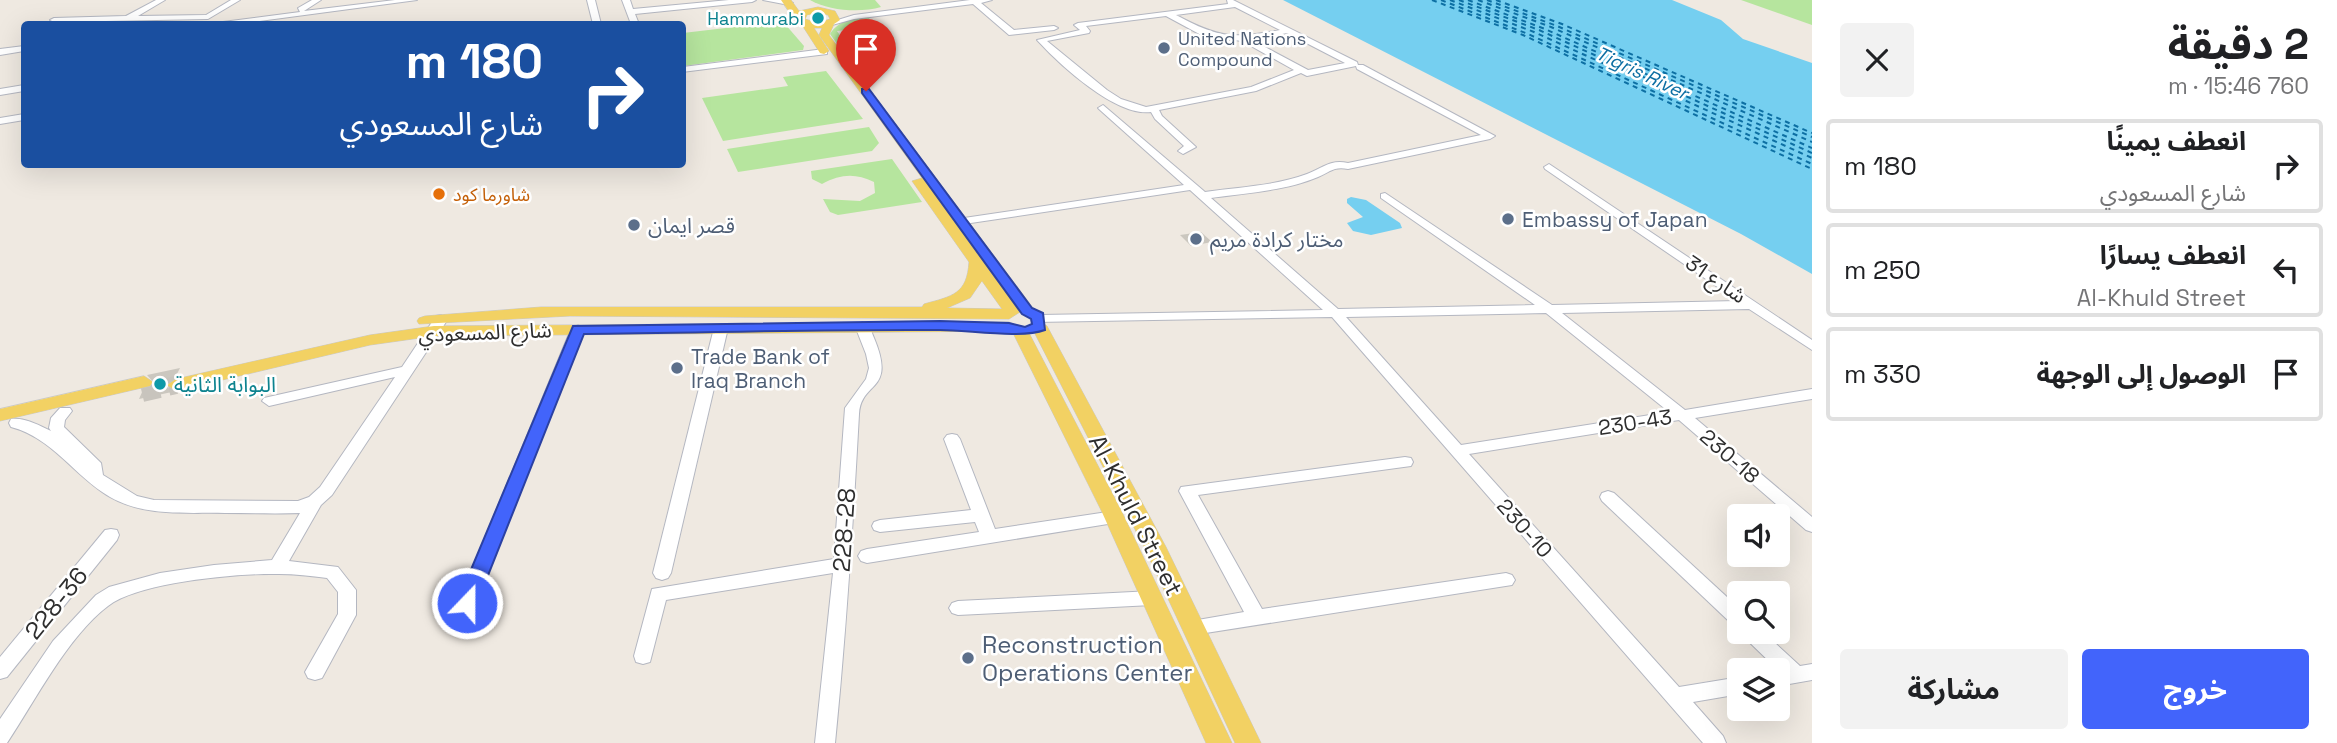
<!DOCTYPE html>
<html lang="ar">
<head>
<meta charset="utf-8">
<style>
  :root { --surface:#fff; --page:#f2f2f2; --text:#202124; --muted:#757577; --line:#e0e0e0; --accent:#4264fb }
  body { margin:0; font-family:"Space Grotesk","Noto Sans Arabic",sans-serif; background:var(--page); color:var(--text); direction:rtl; height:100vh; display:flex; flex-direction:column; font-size:26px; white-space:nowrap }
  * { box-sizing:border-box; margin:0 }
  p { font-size:23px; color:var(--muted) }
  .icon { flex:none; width:38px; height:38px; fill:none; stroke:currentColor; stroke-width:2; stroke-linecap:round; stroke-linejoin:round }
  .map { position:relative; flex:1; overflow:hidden; direction:ltr }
  .drawer { display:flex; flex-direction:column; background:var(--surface); width:525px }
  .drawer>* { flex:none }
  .hud { position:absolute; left:21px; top:21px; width:665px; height:147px; border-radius:7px; box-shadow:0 7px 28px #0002; direction:rtl; background:#1a4fa0; color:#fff; overflow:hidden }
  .buttons { position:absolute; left:1727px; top:504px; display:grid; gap:14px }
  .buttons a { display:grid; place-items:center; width:63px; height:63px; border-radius:7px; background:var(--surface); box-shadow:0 7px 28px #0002; font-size:35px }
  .pin { position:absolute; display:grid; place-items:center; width:60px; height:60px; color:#fff; margin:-72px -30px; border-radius:50% 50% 50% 0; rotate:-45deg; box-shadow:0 0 7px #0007 }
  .pin .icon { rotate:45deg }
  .me { position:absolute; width:77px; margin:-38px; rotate:22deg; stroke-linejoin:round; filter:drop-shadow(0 0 5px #0008) }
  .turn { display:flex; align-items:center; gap:24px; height:147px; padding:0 28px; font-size:32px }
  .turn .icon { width:91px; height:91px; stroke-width:2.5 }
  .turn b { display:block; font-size:49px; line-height:60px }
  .round { display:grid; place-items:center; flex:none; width:74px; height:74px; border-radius:7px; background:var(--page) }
  .headline { display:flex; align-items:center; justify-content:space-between; height:119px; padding:0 28px }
  h1 { font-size:42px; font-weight:700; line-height:52px }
  .primary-button { display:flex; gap:14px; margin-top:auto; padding:14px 28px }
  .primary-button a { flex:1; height:80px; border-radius:7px; background:var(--accent); color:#fff; font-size:28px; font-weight:700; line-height:80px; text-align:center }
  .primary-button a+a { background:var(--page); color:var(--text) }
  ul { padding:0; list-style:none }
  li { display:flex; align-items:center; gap:21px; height:94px; margin:0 14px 10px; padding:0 14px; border:4px solid var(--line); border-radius:7px }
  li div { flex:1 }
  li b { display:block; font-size:26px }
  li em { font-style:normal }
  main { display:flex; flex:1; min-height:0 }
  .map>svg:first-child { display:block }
</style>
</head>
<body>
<main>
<section class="drawer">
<div class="headline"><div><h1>2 دقيقة</h1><p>760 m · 15:46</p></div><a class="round"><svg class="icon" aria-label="close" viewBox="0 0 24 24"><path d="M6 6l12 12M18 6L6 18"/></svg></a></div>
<ul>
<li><svg class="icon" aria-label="right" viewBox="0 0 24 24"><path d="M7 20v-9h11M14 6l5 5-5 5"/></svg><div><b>انعطف يمينًا</b><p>شارع المسعودي</p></div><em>180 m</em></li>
<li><svg class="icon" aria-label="left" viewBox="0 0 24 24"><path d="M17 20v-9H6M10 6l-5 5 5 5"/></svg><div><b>انعطف يسارًا</b><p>Al-Khuld Street</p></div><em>250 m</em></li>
<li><svg class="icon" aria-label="arrive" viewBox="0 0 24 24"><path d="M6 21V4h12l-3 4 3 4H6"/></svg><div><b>الوصول إلى الوجهة</b></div><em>330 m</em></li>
</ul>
<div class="primary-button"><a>خروج</a><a>مشاركة</a></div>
</section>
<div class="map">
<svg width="1812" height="743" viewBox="0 0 1812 743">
  <rect width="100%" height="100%" fill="#efe9e1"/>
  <g fill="#b6e59e">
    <path d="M810 0H875L881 7C861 13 829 11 810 0Z"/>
    <polygon points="1741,0 1812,0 1812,25"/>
    <path d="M868 17 876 26 837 31 851 52H843L830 34C839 20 852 19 868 17Z"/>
    <polygon points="778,22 785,24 804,46 803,50 683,66 683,33"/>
    <polygon points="826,71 863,119 723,141 702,98 788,86 783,77"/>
    <polygon points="869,127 879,143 872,151 738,172 727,149"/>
    <path d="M892 159 922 202 838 215 830 212 823 199 860 201 875 193 874 182C855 173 841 174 822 184L812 179 811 171Z"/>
  </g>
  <g fill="#75cff0">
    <polygon points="1283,0 1672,0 1721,20 1743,39 1812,63 1812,274 1741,234"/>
    <polygon points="1351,197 1366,200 1400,223 1402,228 1371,235 1353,231 1347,223 1363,217 1347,203 1347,199"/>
  </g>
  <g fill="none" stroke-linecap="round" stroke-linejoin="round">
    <g stroke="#0d6fa3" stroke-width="2" stroke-dasharray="5 4.5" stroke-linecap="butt">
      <polyline points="1432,0 1523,35 1812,169"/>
      <polyline points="1441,0 1528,34 1812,164"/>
      <polyline points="1450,0 1534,32 1812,158"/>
      <polyline points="1459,0 1539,30 1812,153"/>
      <polyline points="1468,0 1545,29 1812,148"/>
      <polyline points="1478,0 1551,27 1812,142"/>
      <polyline points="1487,0 1557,26 1812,137"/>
      <polyline points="1496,0 1562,24 1812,133"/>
    </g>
  </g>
  <g fill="#cbc7bf">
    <polygon points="1201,232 1212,242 1191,246 1180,235"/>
    <polygon points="180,368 176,376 165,384 172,392 139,399 143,390 155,384 147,375"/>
  </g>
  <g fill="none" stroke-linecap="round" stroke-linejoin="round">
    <polyline stroke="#c8c4bd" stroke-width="18" stroke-dasharray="18 9" stroke-linecap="butt" points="142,393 176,385"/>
    <g stroke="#b4b7c1" stroke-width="2">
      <g id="minor">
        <polygon points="156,0 165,0 138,16 206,15 231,0 240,0 208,19 54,22 50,20 54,18 126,16"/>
        <polygon points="312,0 321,0 304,11 395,0 417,0 238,24 219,24 223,22 300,12 298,8"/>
        <polygon points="587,0 595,0 601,24 593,24"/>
        <polygon points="622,0 630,0 633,9 729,0 756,0 752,2 635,14 639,24 631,24"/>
        <polygon points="763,0 784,0 793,3 789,5"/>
        <polygon points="970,0 992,0 981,3 1014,30 1054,26 1058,28 1054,30 1009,35 973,4 854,19 832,25 828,23 854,15"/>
        <path d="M1227 0H1233L1357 62 1358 65H1363L1495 136 1490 139 1348 169C1334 166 1330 172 1318 177 1285 191 1246 193 1211 198L1338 309 1535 305 1381 198V194L1385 193 1552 305 1738 301 1545 169 1544 167 1549 164 1812 340V350L1749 309 1562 313 1685 410 1812 389V399L1695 418 1812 517V532L1806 530 1679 420 1469 454 1679 687 1740 677V694L1693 702 1723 736 1726 743H1703L1332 317 1035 322 1033 319 1035 316 1040 315 1323 310 1190 190 964 224 958 221 964 218 1184 185 1100 110 1098 108 1103 105 1205 192C1238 187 1275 186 1307 174 1323 168 1330 159 1348 163L1481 135 1357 69 1356 66 1307 76 1301 73 1256 91 1159 110 1162 116 1196 147 1183 154 1178 151 1184 146 1155 119 1151 112C1116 117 1059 64 1037 40L1080 30 1074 25 1078 23 1228 4ZM1235 7 1280 30C1232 39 1219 38 1176 15ZM1166 16 1203 36 1242 41 1294 70 1251 87 1146 107 1121 99 1107 90 1047 41 1089 33 1090 31 1086 26ZM1287 33 1345 63 1308 70 1252 40ZM1546 313 1669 412 1461 445 1346 317Z"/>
        <polygon points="24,46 24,51 0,55 0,49"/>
        <polygon points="824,49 827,50 827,54 682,72 683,67"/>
        <polygon points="24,85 24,91 0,95 0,89"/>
        <polygon points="24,114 24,120 0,124 0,118"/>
        <path d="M441 315 448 319 332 495 321 505 289 561 338 567 356 590V615L322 678 315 680 308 678 305 672 338 614V592L327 578C311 576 295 574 279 574 240 573 139 582 108 606 68 636 35 701 7 743H0V719L53 641 96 595 109 587 160 573 214 565 272 560 300 513C275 514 250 513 225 513 186 512 145 517 110 497 74 476 53 438 11 427L9 423 11 419C24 417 39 425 51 431L49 428 51 418 60 408H70L72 411 65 420 64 427 101 463 103 475 137 496 154 500 298 501 309 497 320 487 395 377 269 406 262 401 264 398 402 367 436 316Z"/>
        <path d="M862 322C870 324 871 331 874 338 897 393 861 380 859 414 853 524 846 634 835 743H815L833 573 666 600 650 662 643 664 636 662 634 656 652 589 834 559 845 408 866 379 869 368 866 354 855 326Z"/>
        <polygon points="721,324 728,328 671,573 668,578 662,580 656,578 653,573 714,328"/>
        <polygon points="578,325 585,329 476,603 473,608 467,610 461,608 458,603 571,329"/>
        <polygon points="952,434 957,435 960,439 995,529 1114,511 1120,513 1122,517 1120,521 1114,523 867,563 861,561 858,556 861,551 867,549 979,532 975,522 880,532 874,530 872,526 874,522 880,520 971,510 944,439 947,435"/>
        <polygon points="1405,457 1411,458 1413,462 1411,466 1198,495 1262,609 1506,573 1512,575 1515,580 1512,585 1193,635 1186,632 1184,627 1186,622 1244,612 1179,491 1181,487"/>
        <polygon points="1608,491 1614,493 1740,609 1740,628 1734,626 1602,501 1600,497 1602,493"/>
        <polygon points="111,529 117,530 119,535 117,540 7,677 0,679 0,657 105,530"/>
        <polygon points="1152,591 1158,593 1161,598 1158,603 1152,605 958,615 952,613 949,608 952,603 958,601"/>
        <polygon points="1742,632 1763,632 1800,666 1812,664 1812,680 1778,686 1778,670 1776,670 1778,670 1744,637"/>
      </g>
    </g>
    <g stroke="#c9c9c9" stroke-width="1">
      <g id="major">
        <path d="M781 0H791L799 11 818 7 835 11 840 20 834 24 829 35 1033 308 1035 311 1033 314 1027 316 1020 312 1009 319 570 316 419 324 417 321 419 318 425 316 541 307H922L924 304C953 296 967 294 969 262L912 181 922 178 819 35 822 28H814L829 51 824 54 820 53 802 25 797 23ZM818 13 828 15 830 19 818 23 805 19 807 15ZM982 281 1002 309 947 308 970 298Z"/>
        <polygon points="1039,321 1047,326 1166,547 1261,743 1235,743 1144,547 1031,326"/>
        <polygon points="1009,322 1028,331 1121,510 1232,743 1206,743 1101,510 1012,331 434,336 370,345 176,391 167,385 176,379 370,335 434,326"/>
        <polygon points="144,376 153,382 150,386 0,421 0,409"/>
      </g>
    </g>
    <use href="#minor" fill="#fff" fill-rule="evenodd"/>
    <use href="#major" fill="#f2d163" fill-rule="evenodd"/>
  </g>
  <path fill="#4264fb" stroke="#2b41a3" stroke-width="2" d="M862 89H869L1032 308 1043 313 1045 330C1020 339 969 330 940 330 821 329 702 333 584 334L477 603 474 609H460L457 603 573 326 940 321 1009 323 1025 327 1032 324 1031 319 1022 314 862 93Z"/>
  <g fill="#0f9aa8" stroke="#fff" stroke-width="2.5">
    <circle cx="818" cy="18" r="7"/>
    <circle cx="160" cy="384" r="7"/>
  </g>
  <g fill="#5c6f8a" stroke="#fff" stroke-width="2.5">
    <circle cx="1164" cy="48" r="7"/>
    <circle cx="1508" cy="219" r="7"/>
    <circle cx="634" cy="225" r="7"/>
    <circle cx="1196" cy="239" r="7"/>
    <circle cx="677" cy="368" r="7"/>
    <circle cx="968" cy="658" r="7"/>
  </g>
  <circle fill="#e8710a" stroke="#fff" stroke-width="2.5" cx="439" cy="194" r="7"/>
  <g text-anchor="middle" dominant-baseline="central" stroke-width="5" stroke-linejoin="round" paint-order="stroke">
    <g font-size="18" fill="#0d838f" stroke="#fff" text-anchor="end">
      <text x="804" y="18">Hammurabi</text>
    </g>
    <g font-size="18" fill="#4e5e75" stroke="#fff" text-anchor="start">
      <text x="1178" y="38">United Nations<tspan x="1178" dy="21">Compound</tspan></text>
    </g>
    <g font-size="18" fill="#c56008" stroke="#fff" text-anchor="start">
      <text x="453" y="194">شاورما كود</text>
    </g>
    <g font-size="19" font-style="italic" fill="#0d6fa3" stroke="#fff">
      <text transform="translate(1642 73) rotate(25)">Tigris River</text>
    </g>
    <g font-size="21" fill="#4e5e75" stroke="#fff" text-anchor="start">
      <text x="1522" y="219">Embassy of Japan</text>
      <text x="648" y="225">قصر ايمان</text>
      <text x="1210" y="239">مختار كرادة مريم</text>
      <text x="691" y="356">Trade Bank of<tspan x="691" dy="24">Iraq Branch</tspan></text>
    </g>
    <g font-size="21" fill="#2e2e2e" stroke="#fff">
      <text transform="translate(1716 279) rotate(34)">شارع 31</text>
      <text transform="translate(485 332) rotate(-2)">شارع المسعودي</text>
      <text transform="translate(1635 422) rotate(-9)">230-43</text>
      <text transform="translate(1730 456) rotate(41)">230-18</text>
      <text transform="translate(1525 528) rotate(48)">230-10</text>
    </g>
    <g font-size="21" fill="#0d838f" stroke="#fff" text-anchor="start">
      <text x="174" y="384">البوابة الثانية</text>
    </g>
    <g font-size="24" fill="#2e2e2e" stroke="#fff">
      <text transform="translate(1136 515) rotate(63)">Al-Khuld Street</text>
      <text transform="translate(844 530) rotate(-86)">228-28</text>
      <text transform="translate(56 603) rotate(-51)">228-36</text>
    </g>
    <g font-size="24" fill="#4e5e75" stroke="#fff" text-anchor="start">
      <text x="982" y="644">Reconstruction<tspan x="982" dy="28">Operations Center</tspan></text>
    </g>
  </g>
</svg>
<div class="buttons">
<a><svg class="icon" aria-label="sound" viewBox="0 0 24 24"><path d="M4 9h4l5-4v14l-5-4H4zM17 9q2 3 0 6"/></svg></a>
<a><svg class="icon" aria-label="search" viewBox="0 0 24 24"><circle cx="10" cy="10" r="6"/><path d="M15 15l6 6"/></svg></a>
<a><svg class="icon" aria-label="layers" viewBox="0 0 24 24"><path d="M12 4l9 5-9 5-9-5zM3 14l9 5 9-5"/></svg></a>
</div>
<div class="pin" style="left:866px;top:91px;background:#d93025"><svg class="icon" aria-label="arrive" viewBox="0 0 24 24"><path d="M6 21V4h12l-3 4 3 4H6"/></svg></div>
<svg class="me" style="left:467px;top:603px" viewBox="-20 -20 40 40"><circle r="17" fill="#4264fb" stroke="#fff" stroke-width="3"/><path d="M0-11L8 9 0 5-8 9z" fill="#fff"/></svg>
<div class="hud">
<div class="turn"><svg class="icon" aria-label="right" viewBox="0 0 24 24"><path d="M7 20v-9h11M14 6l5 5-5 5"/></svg><div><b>180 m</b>شارع المسعودي</div></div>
</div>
</div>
</main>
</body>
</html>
